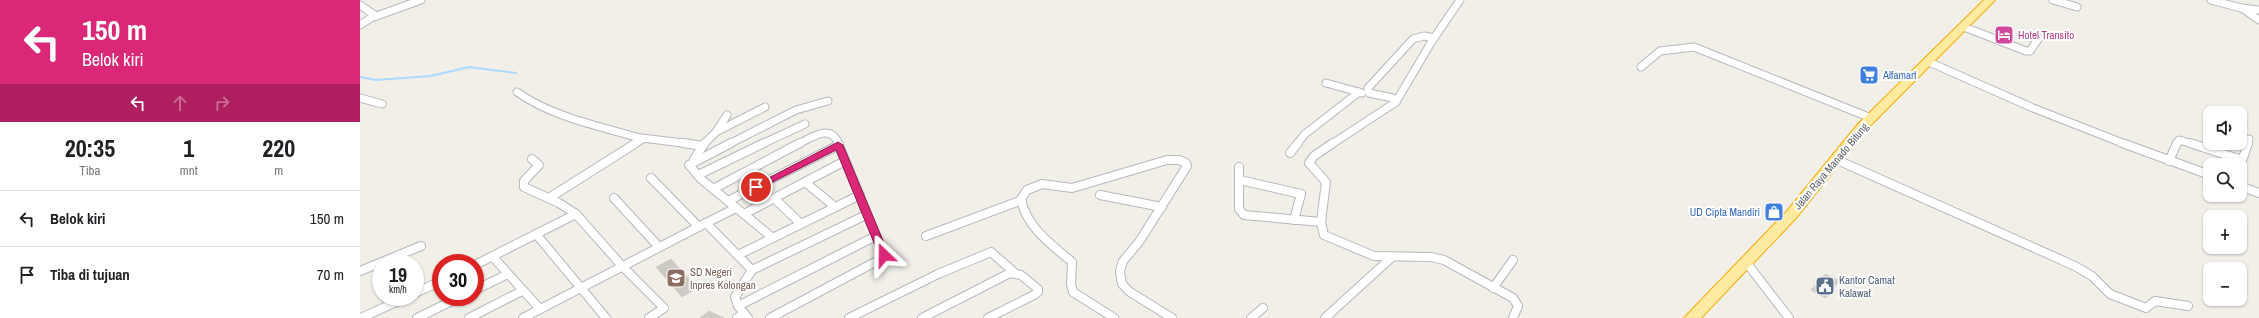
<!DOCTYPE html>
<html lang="id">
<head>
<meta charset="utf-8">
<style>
  :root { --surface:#fff; --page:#f6f6f6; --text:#202124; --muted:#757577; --line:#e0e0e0 }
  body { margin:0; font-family:"Archivo Narrow",sans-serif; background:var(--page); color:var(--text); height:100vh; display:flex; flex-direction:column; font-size:15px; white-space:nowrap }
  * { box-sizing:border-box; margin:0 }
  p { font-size:13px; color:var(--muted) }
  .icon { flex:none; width:22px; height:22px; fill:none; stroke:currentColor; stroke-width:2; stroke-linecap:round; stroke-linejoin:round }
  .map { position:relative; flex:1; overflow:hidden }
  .panel { display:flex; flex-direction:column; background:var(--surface); width:360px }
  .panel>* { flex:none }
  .top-card { background:#db2777; color:#fff; overflow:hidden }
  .controls { position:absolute; left:1843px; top:106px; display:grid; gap:8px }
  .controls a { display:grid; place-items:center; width:44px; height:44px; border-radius:8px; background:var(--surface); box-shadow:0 1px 3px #0004; font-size:20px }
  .speed { position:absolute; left:12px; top:254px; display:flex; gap:8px; font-size:20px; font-weight:700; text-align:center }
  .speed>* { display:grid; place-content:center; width:52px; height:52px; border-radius:50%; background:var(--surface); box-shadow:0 1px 3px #0004; line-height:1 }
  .speed small { font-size:10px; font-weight:400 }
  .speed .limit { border:6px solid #d22; background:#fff; color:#111 }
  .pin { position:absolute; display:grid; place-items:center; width:34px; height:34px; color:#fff; margin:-17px; border:2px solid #fff; border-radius:50%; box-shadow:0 1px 4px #0007 }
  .me { position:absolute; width:44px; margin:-22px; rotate:337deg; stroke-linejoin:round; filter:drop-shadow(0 0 3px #0008) }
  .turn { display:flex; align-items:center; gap:14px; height:84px; padding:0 16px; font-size:18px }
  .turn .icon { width:52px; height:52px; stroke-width:2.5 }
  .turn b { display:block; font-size:28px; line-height:34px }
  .lanes { display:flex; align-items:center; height:38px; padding:0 16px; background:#0003; justify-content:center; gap:20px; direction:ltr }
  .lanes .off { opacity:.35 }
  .eta { display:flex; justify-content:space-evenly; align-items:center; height:68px; text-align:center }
  .eta b { font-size:24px; font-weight:700; line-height:28px }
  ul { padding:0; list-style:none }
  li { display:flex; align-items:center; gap:12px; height:56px; padding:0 16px; border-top:1px solid var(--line) }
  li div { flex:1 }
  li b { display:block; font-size:15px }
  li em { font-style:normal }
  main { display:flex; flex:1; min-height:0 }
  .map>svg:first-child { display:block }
</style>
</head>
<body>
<main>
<section class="panel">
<div class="top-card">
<div class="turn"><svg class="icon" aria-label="left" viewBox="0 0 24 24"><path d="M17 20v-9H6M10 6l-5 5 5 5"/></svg><div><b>150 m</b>Belok kiri</div></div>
<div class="lanes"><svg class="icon" aria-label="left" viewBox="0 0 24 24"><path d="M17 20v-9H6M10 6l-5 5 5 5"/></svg><svg class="icon off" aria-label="ahead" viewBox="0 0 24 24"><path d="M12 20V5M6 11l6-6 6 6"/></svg><svg class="icon off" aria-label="right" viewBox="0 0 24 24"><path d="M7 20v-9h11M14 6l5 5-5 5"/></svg></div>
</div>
<div class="eta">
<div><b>20:35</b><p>Tiba</p></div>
<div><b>1</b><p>mnt</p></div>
<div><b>220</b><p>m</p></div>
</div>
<ul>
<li><svg class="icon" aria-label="left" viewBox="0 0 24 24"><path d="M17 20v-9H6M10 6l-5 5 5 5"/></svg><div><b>Belok kiri</b></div><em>150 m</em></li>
<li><svg class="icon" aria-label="arrive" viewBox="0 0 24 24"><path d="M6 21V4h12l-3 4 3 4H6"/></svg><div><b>Tiba di tujuan</b></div><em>70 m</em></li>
</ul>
</section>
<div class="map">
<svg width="1899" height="318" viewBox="0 0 1899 318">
  <rect width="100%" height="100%" fill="#f1efe8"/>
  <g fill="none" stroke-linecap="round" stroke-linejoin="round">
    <polyline stroke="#aadaff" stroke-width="2" points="0,77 16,80 71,76 109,67 156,73"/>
  </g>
  <g fill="#cccac5" stroke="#d6d1c6">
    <polygon points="1412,204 1424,210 1416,220 1404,214"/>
    <polygon points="311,259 337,288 322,297 296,267"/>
    <polygon points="1465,274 1479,281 1466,298 1451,290"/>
    <polygon points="349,311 364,318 340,318"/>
  </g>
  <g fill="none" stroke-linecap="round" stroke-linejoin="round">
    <g stroke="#b5b8bc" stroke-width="9">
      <g id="minor-far1">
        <polyline points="1693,0 1717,7"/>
        <polyline points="1851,0 1881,8 1899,10"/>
        <polyline points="0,5 16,16"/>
        <polyline points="1882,8 1899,20"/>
        <polyline points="0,25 11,18 61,0"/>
        <polyline points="1604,27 1666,51 1670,51 1679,38"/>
        <polyline points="1569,62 1673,108 1765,144"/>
        <polyline points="1281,67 1300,51 1334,47 1511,118"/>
        <polyline points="966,83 1002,93"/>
        <path d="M157 92C194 118 240 126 283 139L274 144"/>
        <polyline points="0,98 22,104"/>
        <polyline points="1036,102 1033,98 1009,93 1008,88 1053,39 1064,36 1074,38"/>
        <polyline points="356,132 405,107"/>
        <polyline points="282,138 331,144"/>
        <polyline points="344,144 356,132 367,115"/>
        <polyline points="369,144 436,110 468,101"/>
        <polyline points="402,144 445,124"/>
        <path d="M438 144C453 137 470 123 479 144"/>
        <polyline points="937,144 945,134 999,92"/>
        <polyline points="972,144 1036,102 1072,41 1100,0"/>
        <polyline points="1817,144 1819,140 1833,144"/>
        <polyline points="1887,144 1889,139"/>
      </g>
    </g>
    <g stroke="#b5b8bc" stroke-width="10">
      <g id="minor">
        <polyline points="323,143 343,146 334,159"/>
        <polyline points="371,143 329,165 341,179 413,238"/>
        <polyline points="973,143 954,156 949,163 966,182 961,222 964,235 1014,256 1071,257 1084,260 1153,298 1158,306 1153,318"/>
        <polyline points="1762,143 1850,175"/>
        <polyline points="1830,143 1882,160"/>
        <polyline points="342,146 345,143"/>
        <polyline points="930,153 938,143"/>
        <polyline points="172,159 179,165 164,181 164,187 199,203 216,214 262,266 304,308 289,318"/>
        <polyline points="1475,159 1715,266 1732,276 1750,294 1786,308 1795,301 1828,306"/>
        <polyline points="1809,161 1817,143"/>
        <polyline points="879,167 879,209 884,215 961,222"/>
        <polyline points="1880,167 1888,143"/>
        <polyline points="338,175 404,143"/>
        <polyline points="291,178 339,227"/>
        <polyline points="880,180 941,194 934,220"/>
        <polyline points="445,182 475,207"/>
        <polyline points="1880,186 1899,193"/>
        <polyline points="353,189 440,143"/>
        <polyline points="740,195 802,207"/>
        <polyline points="189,198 276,143"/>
        <polyline points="254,198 299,247"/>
        <polyline points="414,198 441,224"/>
        <polyline points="368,201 479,145"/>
        <polyline points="384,214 485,161"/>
        <polyline points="346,223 376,208"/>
        <polyline points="176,234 246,318"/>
        <polyline points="566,236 662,200"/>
        <polyline points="378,255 500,195"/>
        <polyline points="133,257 180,309"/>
        <polyline points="1386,262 1429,318"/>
        <polyline points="115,265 216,214"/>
        <polyline points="392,270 506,215"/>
        <polyline points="0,271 61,246"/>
        <polyline points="1133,288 1153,260"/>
        <polyline points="115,290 148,274"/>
        <polyline points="55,293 81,281"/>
        <polyline points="378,306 516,236"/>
        <polyline points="1,318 47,297"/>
        <polyline points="57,318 100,297"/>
        <polyline points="109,318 162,291"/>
        <polyline points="163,318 346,223 392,270 375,297 378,306 388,318"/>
        <polyline points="377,318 384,313"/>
        <polyline points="410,318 519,260 524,255 478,143"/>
        <polyline points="489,318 578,274 631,252 655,273"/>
        <polyline points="562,318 650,273 661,275 678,289 678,292 674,295 628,318"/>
        <path d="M754 318 713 292 711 284 712 262C692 245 666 227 661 199L667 190 682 184 712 188 807 160H819L826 163 827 166 779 242 763 261 760 271 762 284 770 292 812 318"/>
        <polyline points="891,318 903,308"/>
        <polyline points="965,318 1032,257"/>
      </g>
    </g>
    <g stroke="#f9ab00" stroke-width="2">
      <polygon id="trunk" points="1624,0 1635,0 1506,130 1437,217 1341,318 1324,318 1427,211 1498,124"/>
    </g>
    <use href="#minor-far1" stroke="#fff" stroke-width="7"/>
    <use href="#minor" stroke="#fff" stroke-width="8"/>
    <use href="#trunk" fill="#feeaa1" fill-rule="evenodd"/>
  </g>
  <polygon fill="#db2777" stroke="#8e194d" points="478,142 483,145 529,255 527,257 520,257 519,255 476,150 399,189 392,189 391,187"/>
  <defs>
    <g id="hotel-square" transform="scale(1)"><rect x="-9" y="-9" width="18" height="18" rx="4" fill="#d1479c" stroke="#fff"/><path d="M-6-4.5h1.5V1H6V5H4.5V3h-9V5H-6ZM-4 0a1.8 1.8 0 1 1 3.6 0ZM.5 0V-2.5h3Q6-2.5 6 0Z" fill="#fff"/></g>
    <g id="supermarket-square" transform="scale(1)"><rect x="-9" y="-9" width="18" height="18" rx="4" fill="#3f7fe0" stroke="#fff"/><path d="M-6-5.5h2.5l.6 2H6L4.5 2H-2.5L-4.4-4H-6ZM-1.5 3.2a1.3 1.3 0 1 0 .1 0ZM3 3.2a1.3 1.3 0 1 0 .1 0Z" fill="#fff"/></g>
    <g id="shop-square" transform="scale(1)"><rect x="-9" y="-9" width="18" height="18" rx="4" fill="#3f7fe0" stroke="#fff"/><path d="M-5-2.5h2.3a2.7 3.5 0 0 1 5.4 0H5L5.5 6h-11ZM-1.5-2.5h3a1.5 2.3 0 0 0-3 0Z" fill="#fff"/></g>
    <g id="school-square" transform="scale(1)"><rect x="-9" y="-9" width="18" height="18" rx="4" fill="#8d6e63" stroke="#fff"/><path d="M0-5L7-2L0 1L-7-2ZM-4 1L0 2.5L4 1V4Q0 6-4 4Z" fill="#fff"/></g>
    <g id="civic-square" transform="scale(1)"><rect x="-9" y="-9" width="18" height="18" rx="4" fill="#5c6f8a" stroke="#fff"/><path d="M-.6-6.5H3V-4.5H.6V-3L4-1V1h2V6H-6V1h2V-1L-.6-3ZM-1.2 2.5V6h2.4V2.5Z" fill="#fff"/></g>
  </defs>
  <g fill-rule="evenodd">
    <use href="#hotel-square" x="1644" y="35"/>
    <use href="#supermarket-square" x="1509" y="75"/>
    <use href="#shop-square" x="1414" y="212"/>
    <use href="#school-square" x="316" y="278"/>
    <use href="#civic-square" x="1465" y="286"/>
  </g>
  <g text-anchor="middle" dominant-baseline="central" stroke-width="4" stroke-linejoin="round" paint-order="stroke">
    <g font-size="11" fill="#b23c85" stroke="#fff" text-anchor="start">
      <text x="1658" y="35">Hotel Transito</text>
    </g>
    <g font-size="11" fill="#366cbe" stroke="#fff" text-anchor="start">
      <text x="1523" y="75">Alfamart</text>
      <text x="1400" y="212" text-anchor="end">UD Cipta Mandiri</text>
    </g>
    <g font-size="11" fill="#5f6368" stroke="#fff">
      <text transform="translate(1471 166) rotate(-50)">Jalan Raya Manado Bitung</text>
    </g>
    <g font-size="11" fill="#785e54" stroke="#fff" text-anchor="start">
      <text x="330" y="272">SD Negeri<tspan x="330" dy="13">Inpres Kolongan</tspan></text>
    </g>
    <g font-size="11" fill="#4e5e75" stroke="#fff" text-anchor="start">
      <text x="1479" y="280">Kantor Camat<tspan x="1479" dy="13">Kalawat</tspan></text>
    </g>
  </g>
</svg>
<div class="controls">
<a><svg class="icon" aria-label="sound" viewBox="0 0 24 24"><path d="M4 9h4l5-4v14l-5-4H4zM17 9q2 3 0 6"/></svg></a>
<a><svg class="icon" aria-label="search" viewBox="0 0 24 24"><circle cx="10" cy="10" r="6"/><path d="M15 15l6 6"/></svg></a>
<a>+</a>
<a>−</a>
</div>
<div class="speed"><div>19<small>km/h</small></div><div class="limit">30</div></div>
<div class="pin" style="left:396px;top:187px;background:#d93025"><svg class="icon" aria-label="arrive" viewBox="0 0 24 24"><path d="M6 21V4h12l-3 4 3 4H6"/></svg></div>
<svg class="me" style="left:524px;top:255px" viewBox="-20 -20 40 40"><path d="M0-17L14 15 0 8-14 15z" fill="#db2777" stroke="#fff" stroke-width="4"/></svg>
</div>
</main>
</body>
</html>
